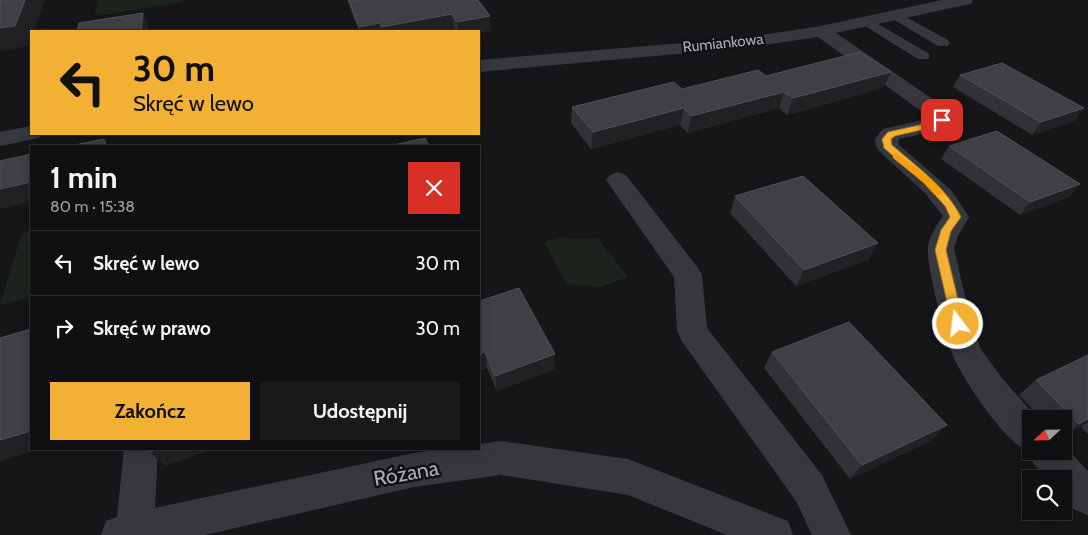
<!DOCTYPE html>
<html lang="pl">
<head>
<meta charset="utf-8">
<style>
  :root { --surface:#101012; --page:#19191b; --text:#f1f3f6; --muted:#9c9d9f; --line:#303032; --accent:#f2b134 }
  body { margin:0; font-family:Cabin,sans-serif; background:var(--page); color:var(--text); height:100vh; display:flex; flex-direction:column; font-size:19px; white-space:nowrap }
  * { box-sizing:border-box; margin:0 }
  p { font-size:16px; color:var(--muted) }
  .icon { flex:none; width:28px; height:28px; fill:none; stroke:currentColor; stroke-width:2; stroke-linecap:round; stroke-linejoin:round }
  .map { position:relative; flex:1; overflow:hidden }
  .panel { position:absolute; left:30px; top:145px; width:450px; height:305px; display:flex; flex-direction:column; background:var(--surface); border-radius:0px; box-shadow:0 2px 12px #0003,0 0 0 1px var(--line) }
  .panel>* { flex:none }
  .banner { position:absolute; left:30px; top:30px; width:450px; height:105px; border-radius:0px; box-shadow:0 2px 12px #0003,0 0 0 1px var(--line); background:#f2b134; color:#111; overflow:hidden }
  .needle { width:32px; rotate:248deg }
  .tools { position:absolute; left:1022px; top:410px; display:grid; gap:10px }
  .tools a { display:grid; place-items:center; width:50px; height:50px; border-radius:0px; background:var(--surface); box-shadow:0 2px 12px #0003,0 0 0 1px var(--line); font-size:25px }
  .pin { position:absolute; display:grid; place-items:center; width:42px; height:42px; color:#fff; margin:-21px; border-radius:10px; box-shadow:0 2px 8px #0006 }
  .me { position:absolute; width:55px; margin:-28px; rotate:345deg; stroke-linejoin:round; filter:drop-shadow(0 0 4px #0008) }
  .turn { display:flex; align-items:center; gap:18px; height:105px; padding:0 20px; font-size:22px }
  .turn .icon { width:65px; height:65px; stroke-width:2.5 }
  .turn b { display:block; font-size:35px; line-height:42px }
  .round { display:grid; place-items:center; flex:none; width:52px; height:52px; border-radius:0px; background:var(--page) }
  .headline { display:flex; align-items:center; justify-content:space-between; height:85px; padding:0 20px }
  h1 { font-size:30px; font-weight:700; line-height:38px }
  .cta { display:flex; gap:10px; margin-top:auto; padding:10px 20px }
  .cta a { flex:1; height:58px; border-radius:0px; background:var(--accent); color:#111; font-size:20px; font-weight:700; line-height:58px; text-align:center }
  .cta a+a { background:var(--page); color:var(--text) }
  ul { padding:0; list-style:none }
  li { display:flex; align-items:center; gap:15px; height:65px; padding:0 20px; border-top:1px solid var(--line) }
  li div { flex:1 }
  li b { display:block; font-size:19px }
  li em { font-style:normal }
  .map>svg:first-child { display:block }
</style>
</head>
<body>
<div class="map">
<svg width="1088" height="535" viewBox="0 0 1088 535">
  <rect width="100%" height="100%" fill="#161618"/>
  <g fill="#1c231d">
    <polygon points="97,0 183,0 183,2 95,16"/>
    <polygon points="31,231 31,298 0,305 22,233"/>
    <polygon points="559,238 598,239 628,277 601,287 567,284 544,242"/>
  </g>
  <g fill="none" stroke-linecap="round" stroke-linejoin="round">
    <g fill="#37383d" fill-rule="evenodd">
      <polygon points="895,11 948,40 950,43 948,46 938,46 891,18 889,15"/>
      <polygon points="866,17 928,53 930,56 928,59 918,59 862,24 860,21 862,18"/>
    </g>
    <g fill="#37383d" fill-rule="evenodd">
      <path d="M942 0H973L971 4 965 5 836 33 950 111 953 116 949 128 899 139 898 144 951 190 969 217 958 236 954 248 962 284 980 348 1001 377 1038 419H1031V451H1064V446L1088 471V515L1075 510 1064 498V479H1047L1033 463 1028 451C1004 442 963 379 953 356 945 337 926 266 928 247 929 236 937 225 943 216L925 193 879 151 876 146 875 139 883 129 931 118 818 37 743 48 479 72V60L743 38 821 26Z"/>
      <polygon points="31,126 31,134 41,134 39,138 0,146 0,132"/>
      <polygon points="618,172 626,175 698,268 702,275 707,328 822,475 851,535 812,535 796,501 681,340 677,331 674,277 606,180 610,175"/>
      <polygon points="501,441 628,459 788,521 793,535 727,535 628,495 501,475 414,487 205,535 101,535 106,521 117,517 124,449 158,449 155,508 414,453 444,449 479,449 479,444"/>
    </g>
  </g>
  <g fill="#323236">
    <polygon points="347,0 478,0 491,31 455,31 454,29 444,31 359,31"/>
    <polygon points="960,75 1084,108 1074,121 1032,135 953,87"/>
    <polygon points="766,76 883,88 787,115 779,108 688,133 680,125 591,149 571,123 572,107"/>
    <polygon points="949,146 1080,184 1069,197 1020,215 941,159"/>
    <polygon points="735,196 878,243 868,260 796,286 730,213"/>
    <polygon points="479,301 555,354 555,369 497,391 487,368 479,371"/>
    <polygon points="772,352 932,440 850,479 764,368"/>
    <polygon points="1088,355 1088,434 1081,427 1064,436 1064,419 1042,419 1019,395 1036,380"/>
  </g>
  <g fill="#212124">
    <polygon points="25,0 45,0 34,31 31,31 31,39 29,46 0,51 0,28"/>
    <polygon points="143,13 148,25 148,31 141,31"/>
    <polygon points="452,14 454,29 444,31 382,31 381,27"/>
    <polygon points="490,16 491,31 479,33 479,31 459,31 457,22"/>
    <polygon points="380,23 381,31 360,31 359,27"/>
    <polygon points="891,72 883,88 787,115 793,98"/>
    <polygon points="784,92 779,108 688,133 691,116"/>
    <polygon points="684,108 680,125 591,149 593,132"/>
    <polygon points="1084,108 1074,121 1032,135 1041,122"/>
    <polygon points="104,139 109,146 106,146"/>
    <polygon points="31,182 31,202 0,209 0,189"/>
    <polygon points="1080,184 1069,197 1020,215 1030,202"/>
    <polygon points="878,243 868,260 796,286 804,270"/>
    <polygon points="485,352 487,368 479,371 479,354"/>
    <polygon points="555,354 555,369 497,391 495,376"/>
    <polygon points="1088,419 1088,422 1081,427 1064,436 1079,424"/>
    <polygon points="947,425 932,440 850,479 862,465"/>
    <polygon points="31,431 31,449 40,449 0,461 0,440"/>
    <polygon points="158,449 214,449 165,466 150,452"/>
  </g>
  <g fill="#3f3f44" stroke="#4f5156">
    <polygon points="0,0 25,0 15,26 0,28"/>
    <polygon points="349,0 478,0 490,16 457,22 452,14 381,27 380,23 359,27"/>
    <polygon points="143,13 141,31 77,31 79,23"/>
    <polygon points="860,52 891,72 793,98 784,92 691,116 684,108 593,132 572,107 674,82 682,89 758,70 766,76"/>
    <polygon points="1002,63 1084,108 1041,122 960,75"/>
    <polygon points="997,131 1080,184 1030,202 949,146"/>
    <polygon points="425,138 429,146 389,146"/>
    <polygon points="104,139 106,146 70,146"/>
    <polygon points="31,154 31,182 0,189 0,161"/>
    <polygon points="803,176 878,243 804,270 735,196"/>
    <polygon points="519,288 555,354 495,376 485,352 479,354 479,301"/>
    <polygon points="849,322 947,425 862,465 772,352"/>
    <polygon points="31,329 31,431 0,440 0,338"/>
    <polygon points="1088,355 1088,419 1079,424 1036,380"/>
    <polygon points="150,449 158,449 150,452"/>
  </g>
  <path fill="#f2b134" stroke="#9d7322" d="M942 117 947 120 944 125 895 136 891 139 892 145C917 167 946 187 961 217L951 231 946 250 964 324 962 327H954L952 324 935 250 941 230 950 217 945 206 924 183 884 148 882 139 888 132 937 121Z"/>
  <polygon fill="#f59e0b" points="896,153 931,179 942,190 942,195 935,195 924,183 893,158 893,154"/>
  <g text-anchor="middle" dominant-baseline="central" stroke-width="5" stroke-linejoin="round" paint-order="stroke">
    <g font-size="15" fill="#a8adb8" stroke="#111113">
      <text transform="translate(723 43) rotate(-6)">Rumiankowa</text>
    </g>
    <g font-size="21" fill="#a8adb8" stroke="#111113">
      <text transform="translate(406 473) rotate(-10)">Różana</text>
    </g>
  </g>
</svg>
<div class="tools">
<a><svg class="needle" viewBox="-14 -14 28 28"><path d="M0-13l5 13h-10z" fill="#e53935"/><path d="M0 13l5-13h-10z" fill="#9c9d9f"/></svg></a>
<a><svg class="icon" aria-label="search" viewBox="0 0 24 24"><circle cx="10" cy="10" r="6"/><path d="M15 15l6 6"/></svg></a>
</div>
<div class="pin" style="left:942px;top:120px;background:#d93025"><svg class="icon" aria-label="arrive" viewBox="0 0 24 24"><path d="M6 21V4h12l-3 4 3 4H6"/></svg></div>
<svg class="me" style="left:958px;top:324px" viewBox="-20 -20 40 40"><circle r="17" fill="#f2b134" stroke="#fff" stroke-width="3"/><path d="M0-11L8 9 0 5-8 9z" fill="#fff"/></svg>
<div class="banner">
<div class="turn"><svg class="icon" aria-label="left" viewBox="0 0 24 24"><path d="M17 20v-9H6M10 6l-5 5 5 5"/></svg><div><b>30 m</b>Skręć w lewo</div></div>
</div>
<section class="panel">
<div class="headline"><div><h1>1 min</h1><p>80 m · 15:38</p></div><a class="round" style="background:#d93025;color:#fff"><svg class="icon" aria-label="close" viewBox="0 0 24 24"><path d="M6 6l12 12M18 6L6 18"/></svg></a></div>
<ul>
<li><svg class="icon" aria-label="left" viewBox="0 0 24 24"><path d="M17 20v-9H6M10 6l-5 5 5 5"/></svg><div><b>Skręć w lewo</b></div><em>30 m</em></li>
<li><svg class="icon" aria-label="right" viewBox="0 0 24 24"><path d="M7 20v-9h11M14 6l5 5-5 5"/></svg><div><b>Skręć w prawo</b></div><em>30 m</em></li>
</ul>
<div class="cta"><a>Zakończ</a><a>Udostępnij</a></div>
</section>
</div>
</body>
</html>
